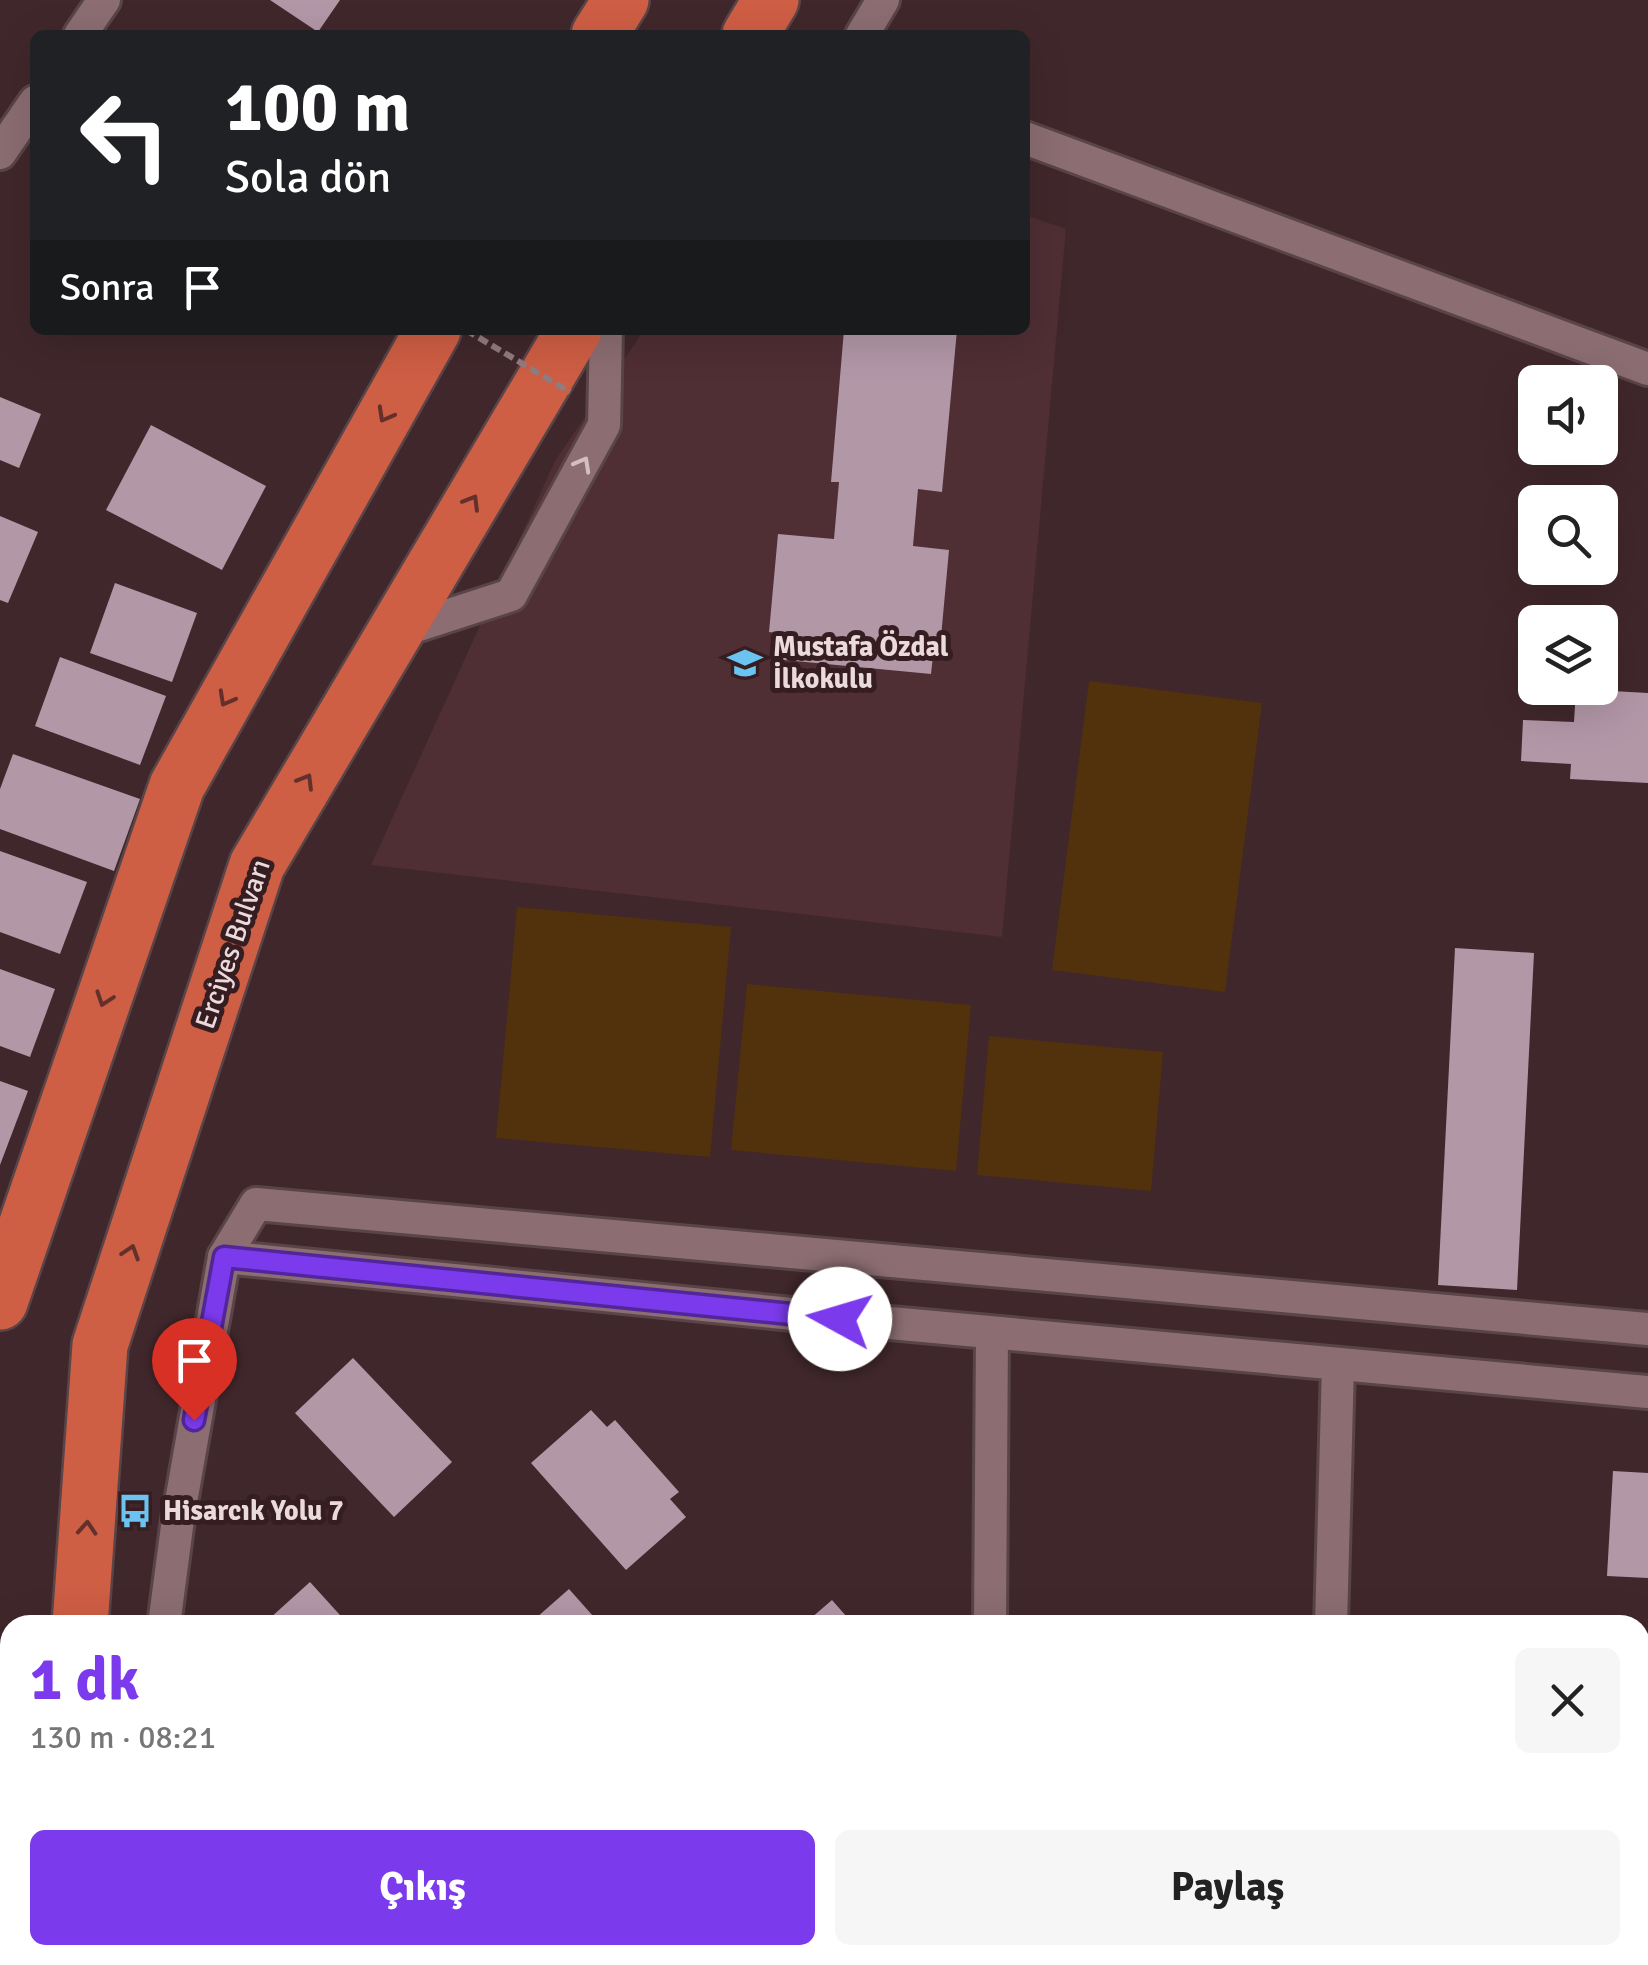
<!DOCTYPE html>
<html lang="tr">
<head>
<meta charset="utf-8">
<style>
  :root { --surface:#fff; --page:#f6f6f6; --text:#222; --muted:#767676; --accent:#7c3aed }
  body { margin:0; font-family:Signika,sans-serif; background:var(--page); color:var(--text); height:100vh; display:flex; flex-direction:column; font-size:38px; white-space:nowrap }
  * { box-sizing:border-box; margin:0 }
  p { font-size:32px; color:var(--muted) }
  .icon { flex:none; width:55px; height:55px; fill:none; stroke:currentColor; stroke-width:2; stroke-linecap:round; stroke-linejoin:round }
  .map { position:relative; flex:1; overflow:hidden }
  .panel { position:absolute; left:0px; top:1615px; width:1650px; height:350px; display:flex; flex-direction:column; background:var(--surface); border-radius:30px 30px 0 0; box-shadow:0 10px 40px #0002 }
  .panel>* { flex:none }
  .hud { position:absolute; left:30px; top:30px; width:1000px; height:305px; border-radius:15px; box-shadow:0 10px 40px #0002; background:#202124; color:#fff; overflow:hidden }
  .controls { position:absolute; left:1518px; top:365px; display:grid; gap:20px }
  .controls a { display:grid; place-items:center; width:100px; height:100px; border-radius:15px; background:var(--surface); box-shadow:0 10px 40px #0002; font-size:50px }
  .pin { position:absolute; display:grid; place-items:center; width:85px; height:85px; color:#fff; margin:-102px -42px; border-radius:50% 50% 50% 0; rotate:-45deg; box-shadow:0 0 10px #0007 }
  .pin .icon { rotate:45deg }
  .me { position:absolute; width:110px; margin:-55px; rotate:276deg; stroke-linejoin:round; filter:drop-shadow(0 0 8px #0008) }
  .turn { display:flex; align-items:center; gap:35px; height:210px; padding:0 30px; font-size:45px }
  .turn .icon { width:130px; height:130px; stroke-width:2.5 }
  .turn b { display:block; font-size:70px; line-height:85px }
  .then { display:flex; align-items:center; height:95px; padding:0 30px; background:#0003; gap:20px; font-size:38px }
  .round { display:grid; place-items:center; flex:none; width:105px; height:105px; border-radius:15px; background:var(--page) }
  .summary { display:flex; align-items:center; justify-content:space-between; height:170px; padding:0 30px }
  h1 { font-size:60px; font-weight:700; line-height:75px; color:var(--accent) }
  .action { display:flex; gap:20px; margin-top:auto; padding:20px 30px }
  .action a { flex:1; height:115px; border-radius:15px; background:var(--accent); color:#fff; font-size:40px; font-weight:700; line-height:115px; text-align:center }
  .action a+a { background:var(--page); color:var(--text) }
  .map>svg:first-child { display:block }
</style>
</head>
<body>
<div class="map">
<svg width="1648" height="1965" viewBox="0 0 1648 1965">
  <rect width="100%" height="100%" fill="#40272b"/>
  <polygon fill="#4f2e34" points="1025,215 1066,229 1002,937 371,865 555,461 644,330 1025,330"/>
  <g fill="#52310d">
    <polygon points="1089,681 1262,703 1225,992 1052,970"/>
    <polygon points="517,907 731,927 710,1157 496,1138"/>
    <polygon points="747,984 971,1005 956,1171 731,1150"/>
    <polygon points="989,1036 1163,1052 1151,1191 977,1175"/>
  </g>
  <g fill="#b297a7">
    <polygon points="270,0 340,0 318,32"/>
    <polygon points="844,330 957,330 942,492 918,489 913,546 949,550 940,648 934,647 931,674 774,659 776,633 769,632 778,534 834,539 839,482 831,482"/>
    <polygon points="0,397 41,414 19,468 0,460"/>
    <polygon points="151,425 266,486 222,570 106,510"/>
    <polygon points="0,516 38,532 8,603 0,600"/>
    <polygon points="115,583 197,613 172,682 90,653"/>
    <polygon points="60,657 166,696 140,765 35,726"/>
    <polygon points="1576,689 1648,693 1648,783 1570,779 1571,764 1521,761 1523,720 1574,722"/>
    <polygon points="13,754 140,799 114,871 0,829 0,789"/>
    <polygon points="0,851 87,882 60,954 0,932"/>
    <polygon points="1455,948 1534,953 1517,1290 1438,1285"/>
    <polygon points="0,969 55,989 30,1057 0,1046"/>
    <polygon points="0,1081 28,1091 0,1165"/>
    <polygon points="353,1358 452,1462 394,1517 295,1413"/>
    <polygon points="591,1410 607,1427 615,1420 679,1492 670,1499 686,1517 626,1570 531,1463"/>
    <polygon points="1613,1471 1648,1473 1648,1578 1607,1576"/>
    <polygon points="310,1582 349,1625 274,1625 269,1619"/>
    <polygon points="569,1589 601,1625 528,1625"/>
    <polygon points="832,1600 854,1625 803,1625"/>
    <polygon points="1640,1675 1648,1675 1648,1740 1640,1739"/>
    <polygon points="1645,1861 1648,1861 1648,1960 1640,1960"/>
    <polygon points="276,1955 298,1955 308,1965 265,1965"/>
  </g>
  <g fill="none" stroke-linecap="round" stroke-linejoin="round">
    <g stroke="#594447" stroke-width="38">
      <g id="minor">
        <polyline points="80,35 104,0"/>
        <polyline points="862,35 883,0"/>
        <polyline points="1025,138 1648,369"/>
        <polyline points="0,153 35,102"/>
        <polyline points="394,633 511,595 604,425 606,330"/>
        <polyline points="224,1257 802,1315 1648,1392"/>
        <polyline points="164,1625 178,1519 224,1257 256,1204 1648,1329"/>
        <polyline points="990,1625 992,1333"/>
        <polyline points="1331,1625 1338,1365"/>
        <polyline points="153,1955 154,1965"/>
        <polyline points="986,1965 986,1955"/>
        <polyline points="1323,1965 1323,1955"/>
      </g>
    </g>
    <g stroke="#594447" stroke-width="60">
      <g id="trunk">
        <polyline points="599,35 621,0"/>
        <polyline points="750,35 771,0"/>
        <polyline points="0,1302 177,786 433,330"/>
        <polyline points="80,1625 100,1345 257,865 574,330"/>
        <polyline points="64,1965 64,1955"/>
      </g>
    </g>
    <use href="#minor" stroke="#8b6d72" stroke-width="32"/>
    <use href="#trunk" stroke="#ce5e44" stroke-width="55"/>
    <polyline stroke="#917c7f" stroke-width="6" stroke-dasharray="10 5" stroke-linecap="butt" points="466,330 570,392"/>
  </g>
  <defs><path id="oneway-chevron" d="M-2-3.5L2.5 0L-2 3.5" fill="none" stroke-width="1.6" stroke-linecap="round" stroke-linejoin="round" transform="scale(2.5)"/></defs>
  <g stroke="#63302c">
    <use href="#oneway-chevron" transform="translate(385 415) rotate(119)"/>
    <use href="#oneway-chevron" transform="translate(472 502) rotate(-59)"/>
    <use href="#oneway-chevron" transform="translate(226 699) rotate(119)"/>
    <use href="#oneway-chevron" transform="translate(306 781) rotate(-59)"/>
    <use href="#oneway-chevron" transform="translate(104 999) rotate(109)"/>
    <use href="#oneway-chevron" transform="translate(131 1252) rotate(-72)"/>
    <use href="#oneway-chevron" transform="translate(87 1528) rotate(-86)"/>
  </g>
  <use stroke="#d3bfc2" href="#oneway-chevron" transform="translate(583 464) rotate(-61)"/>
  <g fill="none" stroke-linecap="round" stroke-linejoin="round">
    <g stroke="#51269a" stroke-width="25">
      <polyline id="route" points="194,1420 224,1257 840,1319"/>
    </g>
    <use href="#route" stroke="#7c3aed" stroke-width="18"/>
  </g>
  <defs>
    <g id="school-bare" transform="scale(2.7)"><path d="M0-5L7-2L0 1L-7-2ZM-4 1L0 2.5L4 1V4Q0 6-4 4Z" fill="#6ac3f1" stroke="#351d21" stroke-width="2.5" paint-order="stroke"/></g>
    <g id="bus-bare" transform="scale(2.7)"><path d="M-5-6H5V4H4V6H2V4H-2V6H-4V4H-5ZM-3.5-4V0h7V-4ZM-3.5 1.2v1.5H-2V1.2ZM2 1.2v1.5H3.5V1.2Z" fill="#6ac3f1" stroke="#351d21" stroke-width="2.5" paint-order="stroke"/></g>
  </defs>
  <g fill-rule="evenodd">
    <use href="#school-bare" x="745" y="663"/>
    <use href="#bus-bare" x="135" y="1511"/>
  </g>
  <g text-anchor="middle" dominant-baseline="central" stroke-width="10" stroke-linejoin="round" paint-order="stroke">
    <g font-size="28" font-weight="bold" fill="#ebdadc" stroke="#351d21" text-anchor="start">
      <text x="773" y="647">Mustafa Özdal<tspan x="773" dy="32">İlkokulu</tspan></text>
      <text x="163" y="1511">Hisarcık Yolu 7</text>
    </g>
    <g font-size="28" fill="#ebdadc" stroke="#351d21">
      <text transform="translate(233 944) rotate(-71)">Erciyes Bulvarı</text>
    </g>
  </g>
</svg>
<div class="controls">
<a><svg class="icon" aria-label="sound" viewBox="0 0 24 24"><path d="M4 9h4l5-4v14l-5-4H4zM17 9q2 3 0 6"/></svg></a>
<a><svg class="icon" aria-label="search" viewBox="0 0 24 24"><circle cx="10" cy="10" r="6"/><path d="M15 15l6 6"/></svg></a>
<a><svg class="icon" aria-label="layers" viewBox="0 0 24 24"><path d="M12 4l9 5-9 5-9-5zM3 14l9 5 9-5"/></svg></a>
</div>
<div class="pin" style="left:194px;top:1420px;background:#d93025"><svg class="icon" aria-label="arrive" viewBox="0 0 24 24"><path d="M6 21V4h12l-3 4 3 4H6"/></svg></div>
<svg class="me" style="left:840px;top:1319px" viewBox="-20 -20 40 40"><circle r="19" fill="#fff"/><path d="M0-13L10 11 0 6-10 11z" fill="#7c3aed"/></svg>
<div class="hud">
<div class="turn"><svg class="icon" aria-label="left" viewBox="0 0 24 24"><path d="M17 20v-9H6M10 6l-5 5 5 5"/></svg><div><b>100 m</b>Sola dön</div></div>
<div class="then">Sonra<svg class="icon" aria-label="arrive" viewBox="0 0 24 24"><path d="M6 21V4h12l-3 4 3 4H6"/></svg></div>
</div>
<section class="panel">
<div class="summary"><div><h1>1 dk</h1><p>130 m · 08:21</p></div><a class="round"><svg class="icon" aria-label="close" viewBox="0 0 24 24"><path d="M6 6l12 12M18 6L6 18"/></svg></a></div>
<div class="action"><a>Çıkış</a><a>Paylaş</a></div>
</section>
</div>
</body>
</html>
